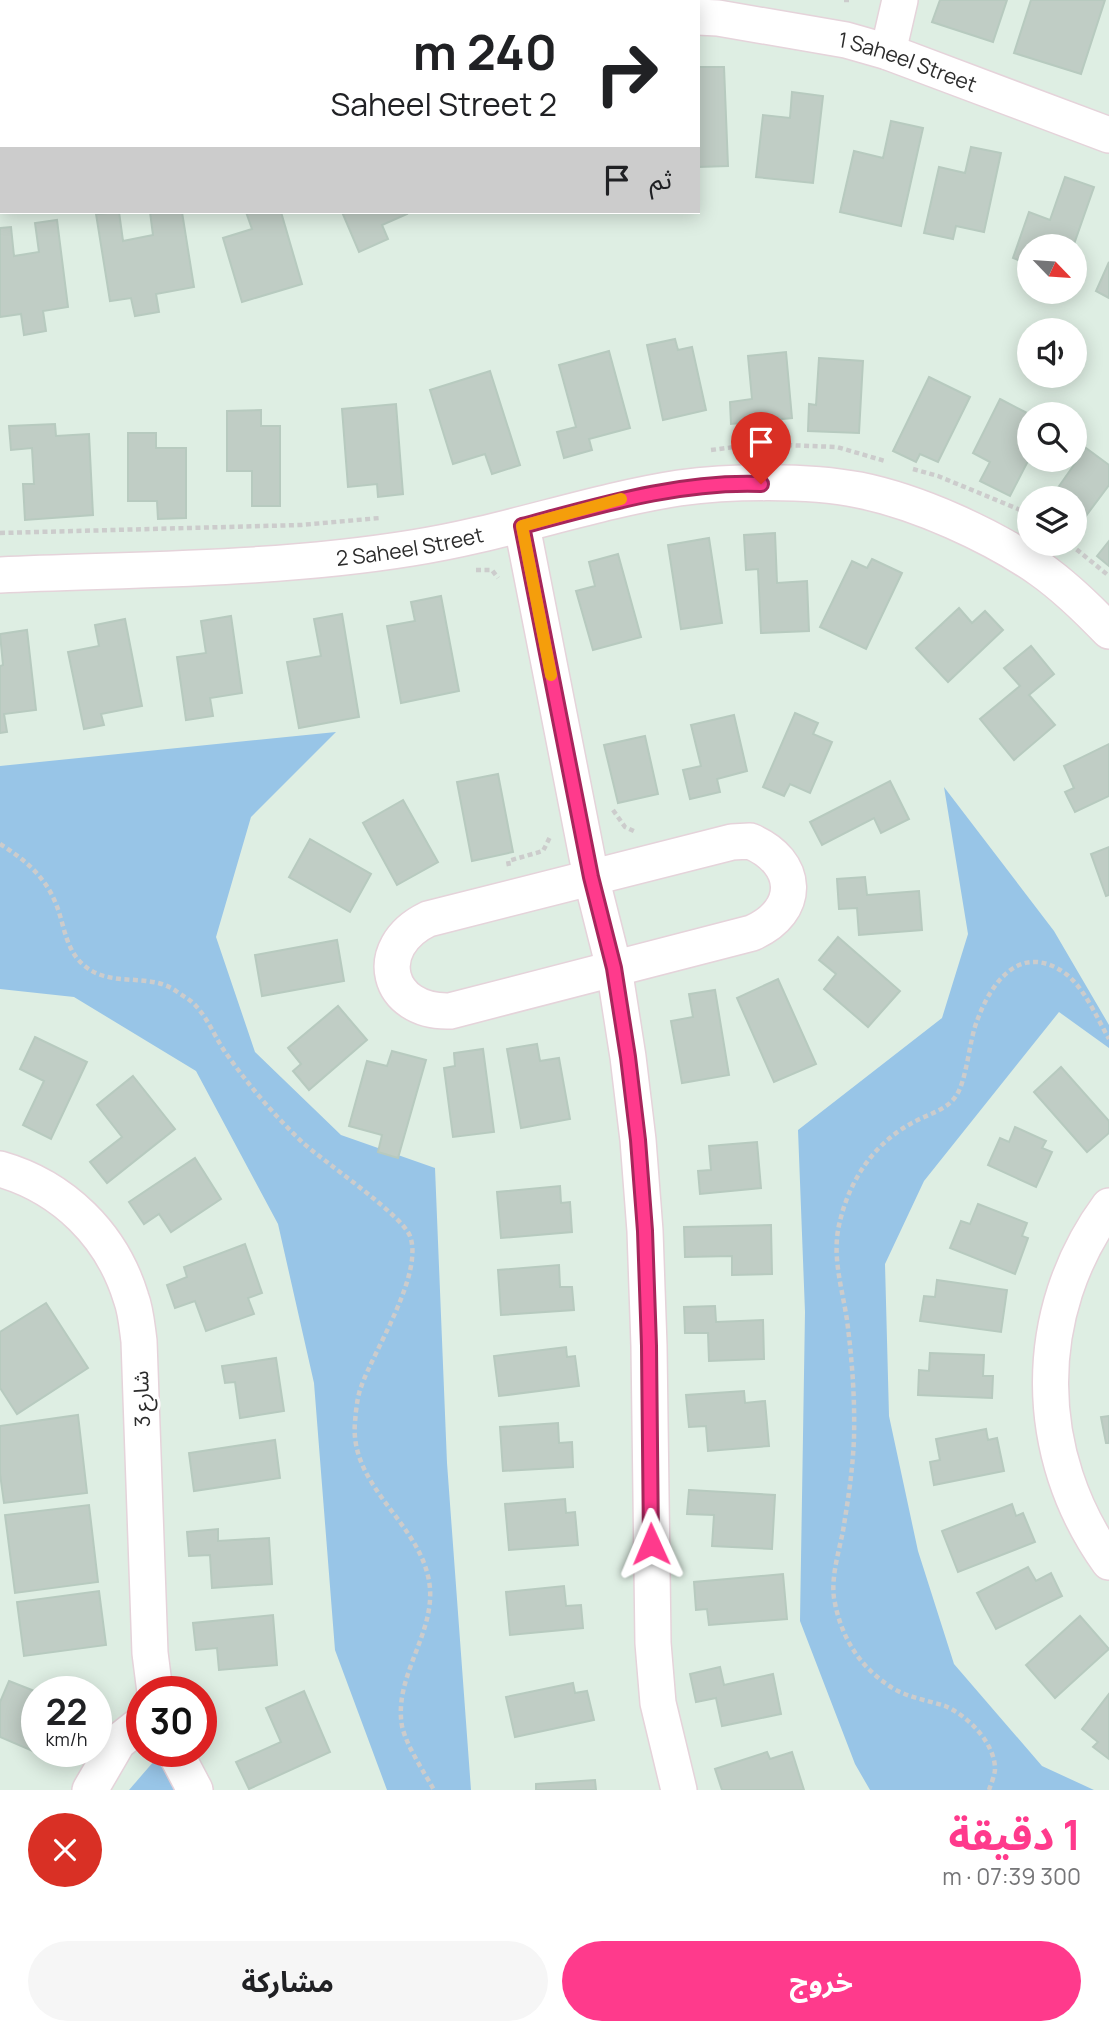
<!DOCTYPE html>
<html lang="ar">
<head>
<meta charset="utf-8">
<style>
  :root { --surface:#fff; --page:#f6f6f6; --text:#202124; --muted:#757577; --accent:#ff3a8c }
  body { margin:0; font-family:Manrope,"Noto Sans Arabic",sans-serif; background:var(--page); color:var(--text); direction:rtl; height:100vh; display:flex; flex-direction:column; font-size:26px; white-space:nowrap }
  * { box-sizing:border-box; margin:0 }
  p { font-size:23px; color:var(--muted) }
  .icon { flex:none; width:38px; height:38px; fill:none; stroke:currentColor; stroke-width:2; stroke-linecap:round; stroke-linejoin:round }
  .map { position:relative; height:1790px; overflow:hidden; direction:ltr }
  .side { display:flex; flex-direction:column; background:var(--surface); flex:1 }
  .side>* { flex:none }
  .top-card { position:absolute; left:0px; top:0px; width:700px; height:214px; box-shadow:0 4px 18px #0003; direction:rtl; background:#fff; color:var(--text); overflow:hidden }
  .needle { width:46px; rotate:115deg }
  .buttons { position:absolute; left:1017px; top:234px; display:grid; gap:14px }
  .buttons a { display:grid; place-items:center; width:70px; height:70px; border-radius:50%; background:var(--surface); box-shadow:0 4px 18px #0003; font-size:35px }
  .speed { position:absolute; left:21px; top:1676px; display:flex; gap:14px; font-size:35px; font-weight:700; text-align:center }
  .speed>* { display:grid; place-content:center; width:91px; height:91px; border-radius:50%; background:var(--surface); box-shadow:0 4px 18px #0003; line-height:1 }
  .speed small { font-size:18px; font-weight:400 }
  .speed .limit { border:10px solid #d22; background:#fff; color:#111 }
  .pin { position:absolute; display:grid; place-items:center; width:60px; height:60px; color:#fff; margin:-72px -30px; border-radius:50% 50% 50% 0; rotate:-45deg; box-shadow:0 0 7px #0007 }
  .pin .icon { rotate:45deg }
  .me { position:absolute; width:77px; margin:-38px; rotate:359deg; stroke-linejoin:round; filter:drop-shadow(0 0 5px #0008) }
  .turn { display:flex; align-items:center; gap:24px; height:147px; padding:0 28px; font-size:32px }
  .turn .icon { width:91px; height:91px; stroke-width:2.5 }
  .turn b { display:block; font-size:49px; line-height:60px }
  .then { display:flex; align-items:center; height:66px; padding:0 28px; background:#0003; gap:14px; font-size:26px }
  .round { display:grid; place-items:center; flex:none; width:74px; height:74px; border-radius:37px; background:var(--page) }
  .headline { display:flex; align-items:center; justify-content:space-between; height:119px; padding:0 28px }
  h1 { font-size:42px; font-weight:700; line-height:52px; color:var(--accent) }
  .cta { display:flex; gap:14px; margin-top:auto; padding:14px 28px }
  .cta a { flex:1; height:80px; border-radius:42px; background:var(--accent); color:#fff; font-size:28px; font-weight:700; line-height:80px; text-align:center }
  .cta a+a { background:var(--page); color:var(--text) }
  .map>svg:first-child { display:block }
</style>
</head>
<body>
<div class="map">
<svg width="1109" height="1790" viewBox="0 0 1109 1790">
  <rect width="100%" height="100%" fill="#deeee3"/>
  <g fill="#98c5e7">
    <polygon points="336,732 251,817 216,937 255,1052 341,1135 435,1168 447,1463 471,1790 387,1790 335,1650 314,1383 278,1224 196,1071 74,997 0,989 0,766"/>
    <polygon points="944,787 1054,931 1109,1025 1109,1048 1059,1012 924,1181 885,1264 889,1416 918,1551 954,1664 1042,1766 1094,1790 870,1790 855,1764 800,1621 805,1312 798,1130 942,1018 968,934"/>
    <polygon points="161,1753 178,1790 129,1790"/>
  </g>
  <g fill="#c0cdc5" stroke="#b7cabf" stroke-width="2">
    <rect x="197" y="0" width="91" height="2"/>
    <polygon points="325,0 404,0 405,2 326,2"/>
    <polygon points="940,0 1007,0 993,42 932,22"/>
    <polygon points="1031,0 1105,0 1081,74 1014,53"/>
    <polygon points="698,67 724,67 728,166 698,167"/>
    <polygon points="792,92 823,96 813,183 756,177 763,115 790,118"/>
    <polygon points="891,121 923,128 901,226 840,212 854,151 883,158"/>
    <polygon points="971,147 1001,153 984,232 956,226 953,239 924,233 939,167 965,173"/>
    <polygon points="1065,177 1094,187 1073,247 1029,247 1029,264 1013,258 1029,212 1050,220"/>
    <polygon points="119,212 123,241 153,235 150,212 182,212 194,287 156,294 159,312 135,316 131,298 110,301 96,214"/>
    <polygon points="246,212 281,212 302,284 242,302 223,238 252,229"/>
    <polygon points="342,212 406,212 407,214 382,225 388,239 359,252"/>
    <polygon points="57,220 68,307 43,311 46,331 24,335 21,314 0,317 0,228 11,227 14,256 39,252 35,223"/>
    <polygon points="1109,262 1109,298 1096,291"/>
    <polygon points="675,339 678,350 692,347 706,410 663,420 647,345"/>
    <polygon points="609,351 630,428 589,439 592,450 564,458 557,432 576,427 559,365"/>
    <polygon points="786,352 792,418 731,424 730,402 752,399 748,356"/>
    <polygon points="819,358 863,361 859,433 808,431 809,404 816,405"/>
    <polygon points="490,371 520,465 492,474 485,454 453,464 430,390"/>
    <polygon points="929,377 970,397 938,462 920,454 916,462 893,451"/>
    <polygon points="1000,399 1031,415 1029,415 1029,459 1010,496 980,481 990,462 973,453"/>
    <polygon points="396,404 403,494 378,497 377,484 348,487 342,409"/>
    <polygon points="261,410 261,426 280,426 280,506 252,506 252,471 227,471 227,411"/>
    <polygon points="55,424 56,436 89,434 93,515 25,520 23,484 34,484 32,448 11,450 9,426"/>
    <polygon points="128,433 156,433 156,448 186,448 186,518 158,519 157,501 128,501"/>
    <polygon points="1086,448 1109,465 1109,485 1074,532 1074,499 1050,499"/>
    <polygon points="775,533 777,583 807,581 809,631 761,633 758,569 746,570 744,535"/>
    <polygon points="709,538 722,623 681,629 668,545"/>
    <polygon points="1109,541 1109,566 1097,556"/>
    <polygon points="618,554 641,637 593,650 576,591 595,586 589,562"/>
    <polygon points="872,559 902,573 866,649 820,627 852,561 867,568"/>
    <polygon points="441,596 459,691 401,703 387,626 415,621 411,602"/>
    <polygon points="959,608 972,623 985,611 1003,630 948,682 916,648"/>
    <polygon points="342,614 359,717 299,728 287,662 321,656 314,619"/>
    <polygon points="231,616 242,693 210,698 213,716 186,720 177,657 206,653 201,621"/>
    <polygon points="125,619 142,706 101,714 104,725 84,729 68,652 99,646 95,625"/>
    <polygon points="27,630 36,710 4,714 7,732 0,733 0,666 3,665 0,634"/>
    <polygon points="1031,646 1054,674 1029,695 1055,725 1014,760 980,719 1020,686 1004,668"/>
    <polygon points="795,713 818,723 813,734 832,742 810,793 790,784 784,796 763,787"/>
    <polygon points="734,715 747,771 717,779 720,792 690,799 683,770 701,766 691,725"/>
    <polygon points="645,736 658,794 618,803 604,745"/>
    <polygon points="1109,744 1109,796 1075,812 1065,792 1074,788 1064,766"/>
    <polygon points="498,774 513,852 472,861 457,782"/>
    <polygon points="890,781 909,819 881,833 874,818 822,845 810,822"/>
    <polygon points="403,800 438,862 397,885 363,823"/>
    <polygon points="310,839 371,874 350,912 289,877"/>
    <polygon points="1109,847 1109,895 1106,896 1091,854"/>
    <polygon points="865,877 867,895 919,891 922,930 859,935 857,908 839,909 837,879"/>
    <polygon points="838,937 900,991 868,1027 824,989 836,974 819,960"/>
    <polygon points="337,940 344,981 262,996 255,955"/>
    <polygon points="778,979 816,1064 774,1082 737,998"/>
    <polygon points="715,990 729,1075 682,1083 671,1021 693,1017 689,994"/>
    <polygon points="338,1006 367,1040 309,1090 293,1071 301,1064 288,1048"/>
    <polygon points="35,1037 87,1062 51,1139 23,1125 44,1081 20,1069"/>
    <polygon points="537,1044 540,1061 559,1058 570,1119 521,1128 507,1049"/>
    <polygon points="483,1049 494,1132 453,1137 444,1068 455,1066 454,1053"/>
    <polygon points="392,1051 426,1060 398,1158 378,1152 382,1135 349,1126 367,1061 387,1066"/>
    <polygon points="1061,1067 1109,1121 1109,1133 1087,1152 1034,1092"/>
    <polygon points="133,1076 175,1129 107,1183 90,1162 122,1137 97,1105"/>
    <polygon points="1015,1127 1046,1141 1042,1148 1052,1152 1036,1187 988,1165 1000,1138 1009,1142"/>
    <polygon points="757,1142 761,1188 700,1194 698,1171 711,1170 709,1146"/>
    <polygon points="195,1158 221,1199 171,1232 159,1214 144,1224 129,1202"/>
    <polygon points="560,1186 561,1203 570,1202 572,1232 501,1238 497,1192"/>
    <polygon points="978,1204 1027,1223 1022,1236 1028,1238 1015,1274 950,1248 961,1221 970,1224"/>
    <polygon points="771,1225 772,1274 732,1275 732,1256 685,1257 684,1227"/>
    <polygon points="245,1244 262,1293 248,1298 254,1314 206,1331 195,1301 175,1308 167,1285 187,1277 184,1267"/>
    <polygon points="559,1265 560,1287 572,1287 574,1310 501,1315 498,1270"/>
    <polygon points="937,1280 1007,1290 1001,1332 920,1321 924,1296 935,1297"/>
    <polygon points="46,1303 88,1368 17,1414 0,1388 0,1332"/>
    <polygon points="715,1306 716,1322 763,1320 764,1359 709,1361 708,1333 685,1333 684,1307"/>
    <polygon points="566,1347 567,1357 575,1356 579,1386 499,1396 494,1356"/>
    <polygon points="930,1353 984,1355 983,1376 993,1376 992,1398 918,1395 919,1370 929,1371"/>
    <polygon points="276,1358 284,1411 240,1418 235,1382 225,1383 222,1366"/>
    <polygon points="744,1391 745,1403 765,1401 769,1446 708,1451 706,1426 689,1427 686,1395"/>
    <polygon points="78,1415 87,1493 4,1503 0,1474 0,1426"/>
    <polygon points="1109,1416 1109,1443 1106,1443 1101,1417"/>
    <polygon points="558,1423 559,1443 572,1442 573,1467 503,1471 500,1427"/>
    <polygon points="986,1429 988,1440 997,1438 1004,1471 934,1485 930,1462 940,1460 936,1439"/>
    <polygon points="275,1440 280,1478 194,1491 189,1453"/>
    <polygon points="689,1490 775,1495 772,1549 712,1546 714,1515 687,1514"/>
    <polygon points="565,1499 566,1513 575,1512 578,1545 509,1550 505,1504"/>
    <polygon points="1012,1504 1016,1516 1023,1513 1035,1542 958,1572 942,1531"/>
    <polygon points="89,1505 98,1582 15,1593 5,1515"/>
    <polygon points="218,1529 218,1541 269,1538 272,1584 212,1588 210,1555 189,1556 187,1532"/>
    <polygon points="1028,1567 1036,1581 1051,1573 1062,1596 996,1629 977,1593"/>
    <polygon points="783,1574 787,1619 709,1625 707,1609 696,1610 694,1582"/>
    <polygon points="564,1586 566,1606 581,1605 583,1628 510,1635 506,1592"/>
    <polygon points="99,1591 106,1645 24,1656 17,1602"/>
    <polygon points="273,1615 277,1665 219,1670 217,1648 196,1650 193,1623"/>
    <polygon points="1080,1616 1109,1649 1055,1698 1026,1665"/>
    <polygon points="720,1667 724,1685 773,1674 781,1714 722,1726 716,1698 696,1702 690,1674"/>
    <polygon points="9,1681 37,1692 37,1752 69,1752 63,1764 0,1737 0,1702"/>
    <polygon points="573,1683 575,1693 587,1691 594,1720 515,1737 506,1697"/>
    <polygon points="304,1691 330,1752 249,1789 236,1762 281,1742 266,1708"/>
    <polygon points="1109,1694 1109,1759 1093,1747 1098,1742 1082,1729"/>
    <polygon points="767,1752 770,1759 792,1752 804,1790 722,1790 715,1769"/>
    <polygon points="595,1780 596,1790 536,1790 536,1784"/>
  </g>
  <g fill="none" stroke-linecap="round" stroke-linejoin="round">
    <g stroke="#e5d3da" stroke-width="38">
      <g id="street">
        <path id="s1" d="M698 17 718 18 846 40 888 52 1109 135"/>
        <polyline points="888,52 900,0"/>
        <polyline points="0,167 2,167"/>
        <polyline points="522,526 591,877 614,968 628,1057 638,1140 645,1231 649,1346 653,1643 658,1703 679,1790"/>
        <path id="s2" d="M0 575C138 569 276 570 412 548 503 534 589 502 679 488 731 481 808 480 859 490 918 502 991 535 1040 569 1064 586 1088 609 1109 631"/>
        <path d="M750 841C800 862 802 911 752 933L450 1011C386 1013 370 947 428 919L732 842Z"/>
        <path d="M0 1169C63 1187 112 1235 131 1298 136 1311 137 1327 139 1341L150 1653 155 1692"/>
        <path d="M1109 1206C1030 1313 1032 1455 1109 1562"/>
        <polyline points="175,1752 195,1790"/>
        <polyline points="90,1790 118,1742 142,1723"/>
      </g>
    </g>
    <g stroke="#ccc" stroke-width="4.5" stroke-dasharray="5 3.5" stroke-linecap="butt">
      <polyline points="844,0 849,0"/>
      <polyline points="503,2 510,0"/>
      <polyline points="0,126 2,126"/>
      <polyline points="711,450 759,444 837,447 885,461"/>
      <polyline points="913,469 938,476 1018,509 1029,517"/>
      <polyline points="0,533 301,525 380,518"/>
      <polyline points="1070,544 1109,576"/>
      <polyline points="476,570 492,570 498,578"/>
      <polyline points="613,810 625,827 636,832"/>
      <path d="M0 844C24 859 45 876 56 904 65 926 65 951 86 967 113 988 149 972 176 991 183 996 191 1000 196 1006 209 1020 216 1040 228 1056 250 1087 275 1116 302 1142 324 1162 401 1214 410 1236 424 1274 374 1350 361 1387 357 1398 356 1411 355 1422 349 1486 419 1522 429 1581 438 1631 393 1675 402 1726 406 1745 424 1772 434 1790"/>
      <polyline points="509,866 508,861 543,851 550,837"/>
      <path d="M989 1790C991 1784 995 1775 995 1769 995 1743 967 1715 945 1706 927 1700 904 1697 888 1685 857 1664 840 1634 834 1598 831 1577 839 1551 843 1531 848 1500 853 1469 854 1437 855 1398 852 1359 847 1320 842 1287 831 1255 840 1221 850 1179 875 1142 914 1122 928 1114 947 1110 956 1096 967 1080 969 1041 977 1021 991 982 1021 941 1066 974 1085 989 1097 1018 1109 1039"/>
    </g>
    <use href="#street" stroke="#fff" stroke-width="35"/>
  </g>
  <g fill="none" stroke-linecap="round" stroke-linejoin="round">
    <g stroke="#a6265b" stroke-width="18">
      <path id="route" d="M651 1544 649 1346 645 1231 638 1140 628 1057 614 968 591 877 522 526C601 505 679 481 761 484"/>
    </g>
    <use href="#route" stroke="#ff3a8c" stroke-width="12"/>
    <polyline stroke="#f59e0b" stroke-width="12" points="551,675 522,526 621,499"/>
  </g>
  <g text-anchor="middle" dominant-baseline="central" stroke-width="6" stroke-linejoin="round" paint-order="stroke">
    <g font-size="21" fill="#2c2c2c" stroke="#fff">
      <text stroke="none"><textPath href="#s1" startOffset="215">1 Saheel Street</textPath></text>
      <text stroke="none"><textPath href="#s2" startOffset="411">2 Saheel Street</textPath></text>
      <text transform="translate(141 1399) rotate(-92)">3 شارع</text>
    </g>
  </g>
</svg>
<div class="buttons">
<a><svg class="needle" viewBox="-14 -14 28 28"><path d="M0-13l5 13h-10z" fill="#e53935"/><path d="M0 13l5-13h-10z" fill="#757577"/></svg></a>
<a><svg class="icon" aria-label="sound" viewBox="0 0 24 24"><path d="M4 9h4l5-4v14l-5-4H4zM17 9q2 3 0 6"/></svg></a>
<a><svg class="icon" aria-label="search" viewBox="0 0 24 24"><circle cx="10" cy="10" r="6"/><path d="M15 15l6 6"/></svg></a>
<a><svg class="icon" aria-label="layers" viewBox="0 0 24 24"><path d="M12 4l9 5-9 5-9-5zM3 14l9 5 9-5"/></svg></a>
</div>
<div class="speed"><div>22<small>km/h</small></div><div class="limit">30</div></div>
<div class="pin" style="left:761px;top:484px;background:#d93025"><svg class="icon" aria-label="arrive" viewBox="0 0 24 24"><path d="M6 21V4h12l-3 4 3 4H6"/></svg></div>
<svg class="me" style="left:651px;top:1544px" viewBox="-20 -20 40 40"><path d="M0-17L14 15 0 8-14 15z" fill="#ff3a8c" stroke="#fff" stroke-width="4"/></svg>
<div class="top-card">
<div class="turn"><svg class="icon" aria-label="right" viewBox="0 0 24 24"><path d="M7 20v-9h11M14 6l5 5-5 5"/></svg><div><b>240 m</b>2 Saheel Street</div></div>
<div class="then">ثم<svg class="icon" aria-label="arrive" viewBox="0 0 24 24"><path d="M6 21V4h12l-3 4 3 4H6"/></svg></div>
</div>
</div>
<section class="side">
<div class="headline"><div><h1>1 دقيقة</h1><p>300 m · 07:39</p></div><a class="round" style="background:#d93025;color:#fff"><svg class="icon" aria-label="close" viewBox="0 0 24 24"><path d="M6 6l12 12M18 6L6 18"/></svg></a></div>
<div class="cta"><a>خروج</a><a>مشاركة</a></div>
</section>
</body>
</html>
